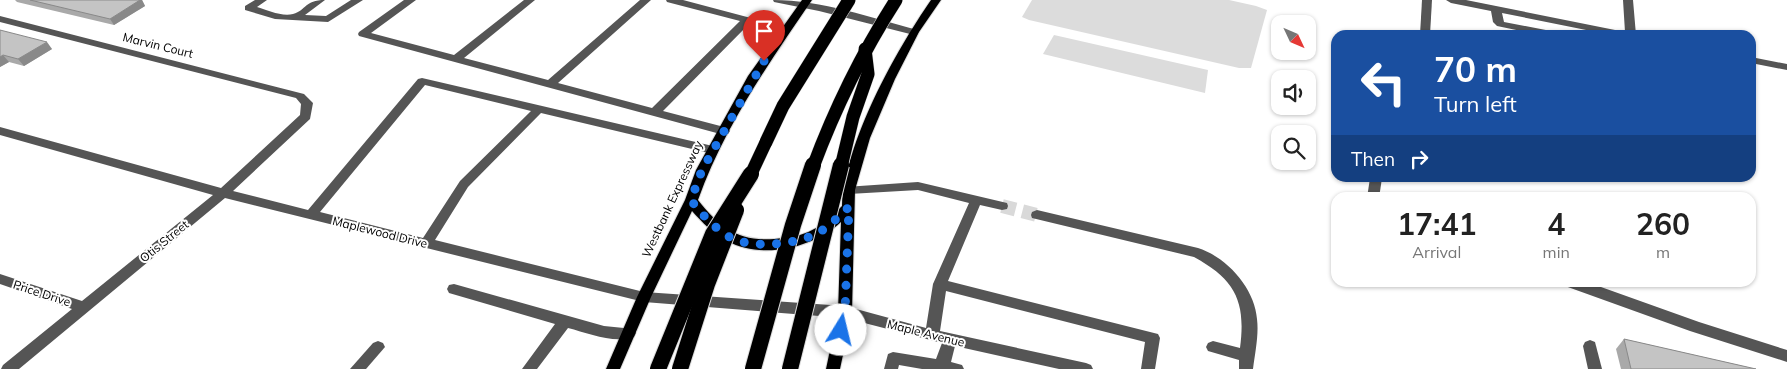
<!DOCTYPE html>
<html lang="en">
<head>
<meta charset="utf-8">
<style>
  :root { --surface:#fff; --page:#f2f2f2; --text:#222; --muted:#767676 }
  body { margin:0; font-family:Mulish,sans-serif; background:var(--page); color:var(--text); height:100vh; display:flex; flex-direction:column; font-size:19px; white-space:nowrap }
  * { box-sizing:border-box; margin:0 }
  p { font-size:16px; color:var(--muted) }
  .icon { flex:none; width:28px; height:28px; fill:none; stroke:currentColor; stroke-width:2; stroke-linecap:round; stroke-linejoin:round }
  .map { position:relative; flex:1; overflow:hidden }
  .details { position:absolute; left:1331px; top:192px; width:425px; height:95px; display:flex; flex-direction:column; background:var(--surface); border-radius:15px; box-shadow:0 1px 4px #0004 }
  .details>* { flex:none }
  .guide { position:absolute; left:1331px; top:30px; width:425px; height:152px; border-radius:15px; box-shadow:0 1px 4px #0004; background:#1a4fa0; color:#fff; overflow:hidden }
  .needle { width:32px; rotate:134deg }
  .tools { position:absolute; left:1271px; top:15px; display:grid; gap:10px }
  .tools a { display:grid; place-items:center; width:45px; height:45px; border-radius:10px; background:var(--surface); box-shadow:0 1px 4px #0004; font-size:25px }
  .pin { position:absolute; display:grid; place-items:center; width:42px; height:42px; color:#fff; margin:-51px -21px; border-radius:50% 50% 50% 0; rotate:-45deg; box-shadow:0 0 5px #0007 }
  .pin .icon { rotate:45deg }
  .me { position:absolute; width:55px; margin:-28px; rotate:9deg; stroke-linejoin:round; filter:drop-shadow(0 0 4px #0008) }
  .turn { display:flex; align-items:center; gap:18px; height:105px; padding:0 20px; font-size:22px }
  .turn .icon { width:65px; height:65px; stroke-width:2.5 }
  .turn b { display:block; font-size:35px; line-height:42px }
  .then { display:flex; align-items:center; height:48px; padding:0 20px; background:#0003; gap:10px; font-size:19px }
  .eta { display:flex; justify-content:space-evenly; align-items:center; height:85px; text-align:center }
  .eta b { font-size:30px; font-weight:700; line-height:35px }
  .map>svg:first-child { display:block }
</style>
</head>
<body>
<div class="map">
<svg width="1787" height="369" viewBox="0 0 1787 369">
  <rect width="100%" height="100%" fill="#fff"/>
  <g fill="#dcdcdc">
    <polygon points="1032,0 1229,0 1256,6 1267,10 1251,68 1239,68 1029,20 1022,17"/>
    <polygon points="1054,35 1208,70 1205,93 1043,54"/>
  </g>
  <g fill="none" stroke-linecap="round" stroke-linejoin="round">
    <polyline stroke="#d9d9d9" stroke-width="14" stroke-dasharray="14 7" stroke-linecap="butt" points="1002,206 1037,215"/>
    <g stroke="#dbdbdb" stroke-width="2">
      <path id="major" d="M802 0H812C769 63 724 127 698 200 721 230 743 244 783 238 794 237 806 234 816 228 825 222 834 214 842 206 845 142 895 52 931 0H941L919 32 895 79 870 138 855 190 852 312 840 369H826L838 312 841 222C813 248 763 260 727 241 713 234 702 222 692 211L651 297 620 369H606L637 297 685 200 696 170 748 76Z"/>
    </g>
    <g stroke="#dbdbdb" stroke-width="1">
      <polygon id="highway" points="766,137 771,139 773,142 758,174 756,178 746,178 744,174 759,142 761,139"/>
    </g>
    <g fill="#555" fill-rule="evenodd">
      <path d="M255 0H267L257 7C267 10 282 17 293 14 307 10 304 0 325 0L305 15 326 16 351 0H363L328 22 275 19 245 10V6Z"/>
      <polygon points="404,0 416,0 371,33 454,55 524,0 535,0 464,58 548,80 640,0 651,0 558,83 652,108 740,21 667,2 666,0 683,0 789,28 790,30 785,33 749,24 663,111 728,128 730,131 728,134 724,135 359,36 358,34 359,32"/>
      <path d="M773 0C822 0 871 18 918 30L919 32 914 35 819 11 774 2Z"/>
      <polygon points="1422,0 1432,0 1430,35 1420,35"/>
      <polygon points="1446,0 1466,0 1625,32 1623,0 1633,0 1636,35 1611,35 1502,13 1504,22 1556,32 1561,35 1540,35 1497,26 1493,22 1491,11 1451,3"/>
      <path d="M0 16 304 94 313 103 310 119 233 191 308 210 418 79 422 78 717 147 719 150 713 154 541 113 468 187 435 240 644 292 845 306 926 328 933 284 969 203 918 190 849 194 843 190 845 187 918 182 1007 203 1008 206 1007 209 1002 210 980 205 948 281 1158 334 1160 338 1155 369H1141L1145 342 946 291 940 331 1086 363 1091 365 1093 369H1059L955 346 951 362 962 365 964 369H922L899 365 898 369H884L888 354 893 352 936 359 942 343 845 318 644 302 225 198 19 369H1L3 365 72 309 0 284V274L82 301 213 195 0 135V127L221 188 300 115 301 104 296 98 0 22ZM425 85 531 111 460 181 423 238 320 212Z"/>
      <polygon points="1751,57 1787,64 1787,70 1751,63"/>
      <polygon points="1370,178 1382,178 1379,198 1367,198"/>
      <path d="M1037 210 1198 248C1227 257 1255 289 1257 319 1259 335 1255 353 1253 369H1239V360L1208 351 1206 347 1208 343 1213 341 1240 348C1246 302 1236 280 1194 257L1032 218 1031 215 1032 212Z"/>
      <polygon points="1563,282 1587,282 1699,322 1787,350 1787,362 1690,331 1565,286"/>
      <path d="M454 284 604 326 634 329 636 333 634 337C613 344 588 333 568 328L537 369H522L555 324 449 293 447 289 449 285Z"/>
      <polygon points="1590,340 1595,342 1602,369 1588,369 1583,346 1585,342"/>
      <polygon points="378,341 383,343 385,347 366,369 350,369 373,343"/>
    </g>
    <use href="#major" fill="#000" fill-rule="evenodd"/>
    <use href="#highway" fill="#000" fill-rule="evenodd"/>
    <g stroke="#dbdbdb" stroke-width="14" stroke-linecap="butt">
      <g id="highway-bridge-far1">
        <polyline points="766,142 783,106 849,0"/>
        <path d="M813 167C835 108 862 53 896 0"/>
        <polyline points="841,167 853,117 868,74 865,49"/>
      </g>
    </g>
    <g stroke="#dbdbdb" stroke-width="18" stroke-linecap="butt">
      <g id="highway-bridge">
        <polyline points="658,369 713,234 751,174"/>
        <polyline points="680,369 707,284 736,210"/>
        <polyline points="753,369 793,225 813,165"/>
        <polyline points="790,369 841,165"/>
      </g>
    </g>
    <use href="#highway-bridge-far1" stroke="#000" stroke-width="13"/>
    <use href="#highway-bridge" stroke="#000" stroke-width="16"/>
  </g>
  <g fill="#a9a9a9">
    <polygon points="15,0 142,0 145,6 114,25 17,2"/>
    <polygon points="0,30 52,49 24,66 9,62 0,67"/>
    <polygon points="1624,339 1756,369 1621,369 1616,349"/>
  </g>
  <g fill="#898989">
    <polygon points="140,0 142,0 145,6 114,25 110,19"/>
    <polygon points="47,42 52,49 24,66 18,59"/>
    <polygon points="3,55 9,62 0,67 0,57"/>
  </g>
  <g fill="#c4c4c4" stroke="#898989">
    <polygon points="30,0 140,0 110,19"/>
    <polygon points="0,30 47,42 18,59 3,55 0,57"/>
    <polygon points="1624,339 1756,369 1631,369"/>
  </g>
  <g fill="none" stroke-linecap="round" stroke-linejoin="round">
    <path stroke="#1a73e8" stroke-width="9" stroke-dasharray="0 16.2" d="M764 61 702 170 691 200C700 213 721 235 736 240 759 248 795 244 816 234 828 228 839 216 849 207L845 312 841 330"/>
  </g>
  <g text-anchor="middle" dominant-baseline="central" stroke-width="4" stroke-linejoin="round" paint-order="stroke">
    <g font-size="12" fill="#000" stroke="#fff">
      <text transform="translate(158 45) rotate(14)">Marvin Court</text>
      <text transform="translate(672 199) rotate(-65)">Westbank Expressway</text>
      <text transform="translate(380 232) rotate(14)">Maplewood Drive</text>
      <text transform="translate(164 241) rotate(-39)">Otis Street</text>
      <text transform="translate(42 293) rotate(18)">Price Drive</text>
      <text transform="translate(926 333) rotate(14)">Maple Avenue</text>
    </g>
  </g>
</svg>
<div class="tools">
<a><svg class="needle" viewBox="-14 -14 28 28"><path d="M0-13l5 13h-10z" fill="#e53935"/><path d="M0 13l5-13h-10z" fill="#767676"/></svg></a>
<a><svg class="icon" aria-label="sound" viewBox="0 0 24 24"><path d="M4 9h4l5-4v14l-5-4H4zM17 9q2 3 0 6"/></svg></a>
<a><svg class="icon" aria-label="search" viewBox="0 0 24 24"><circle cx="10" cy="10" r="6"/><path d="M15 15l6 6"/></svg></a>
</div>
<div class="pin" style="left:764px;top:61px;background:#d93025"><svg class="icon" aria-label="arrive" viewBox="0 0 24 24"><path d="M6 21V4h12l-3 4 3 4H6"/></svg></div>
<svg class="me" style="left:841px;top:330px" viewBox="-20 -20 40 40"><circle r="19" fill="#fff"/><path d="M0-13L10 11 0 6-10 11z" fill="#1a73e8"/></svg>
<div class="guide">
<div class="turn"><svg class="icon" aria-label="left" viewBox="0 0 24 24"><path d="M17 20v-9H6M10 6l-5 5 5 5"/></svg><div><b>70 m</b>Turn left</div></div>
<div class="then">Then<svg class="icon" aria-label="right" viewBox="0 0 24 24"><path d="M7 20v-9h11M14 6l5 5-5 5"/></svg></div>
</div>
<section class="details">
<div class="eta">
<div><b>17:41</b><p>Arrival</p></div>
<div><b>4</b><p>min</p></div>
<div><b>260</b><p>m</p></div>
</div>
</section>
</div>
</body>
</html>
